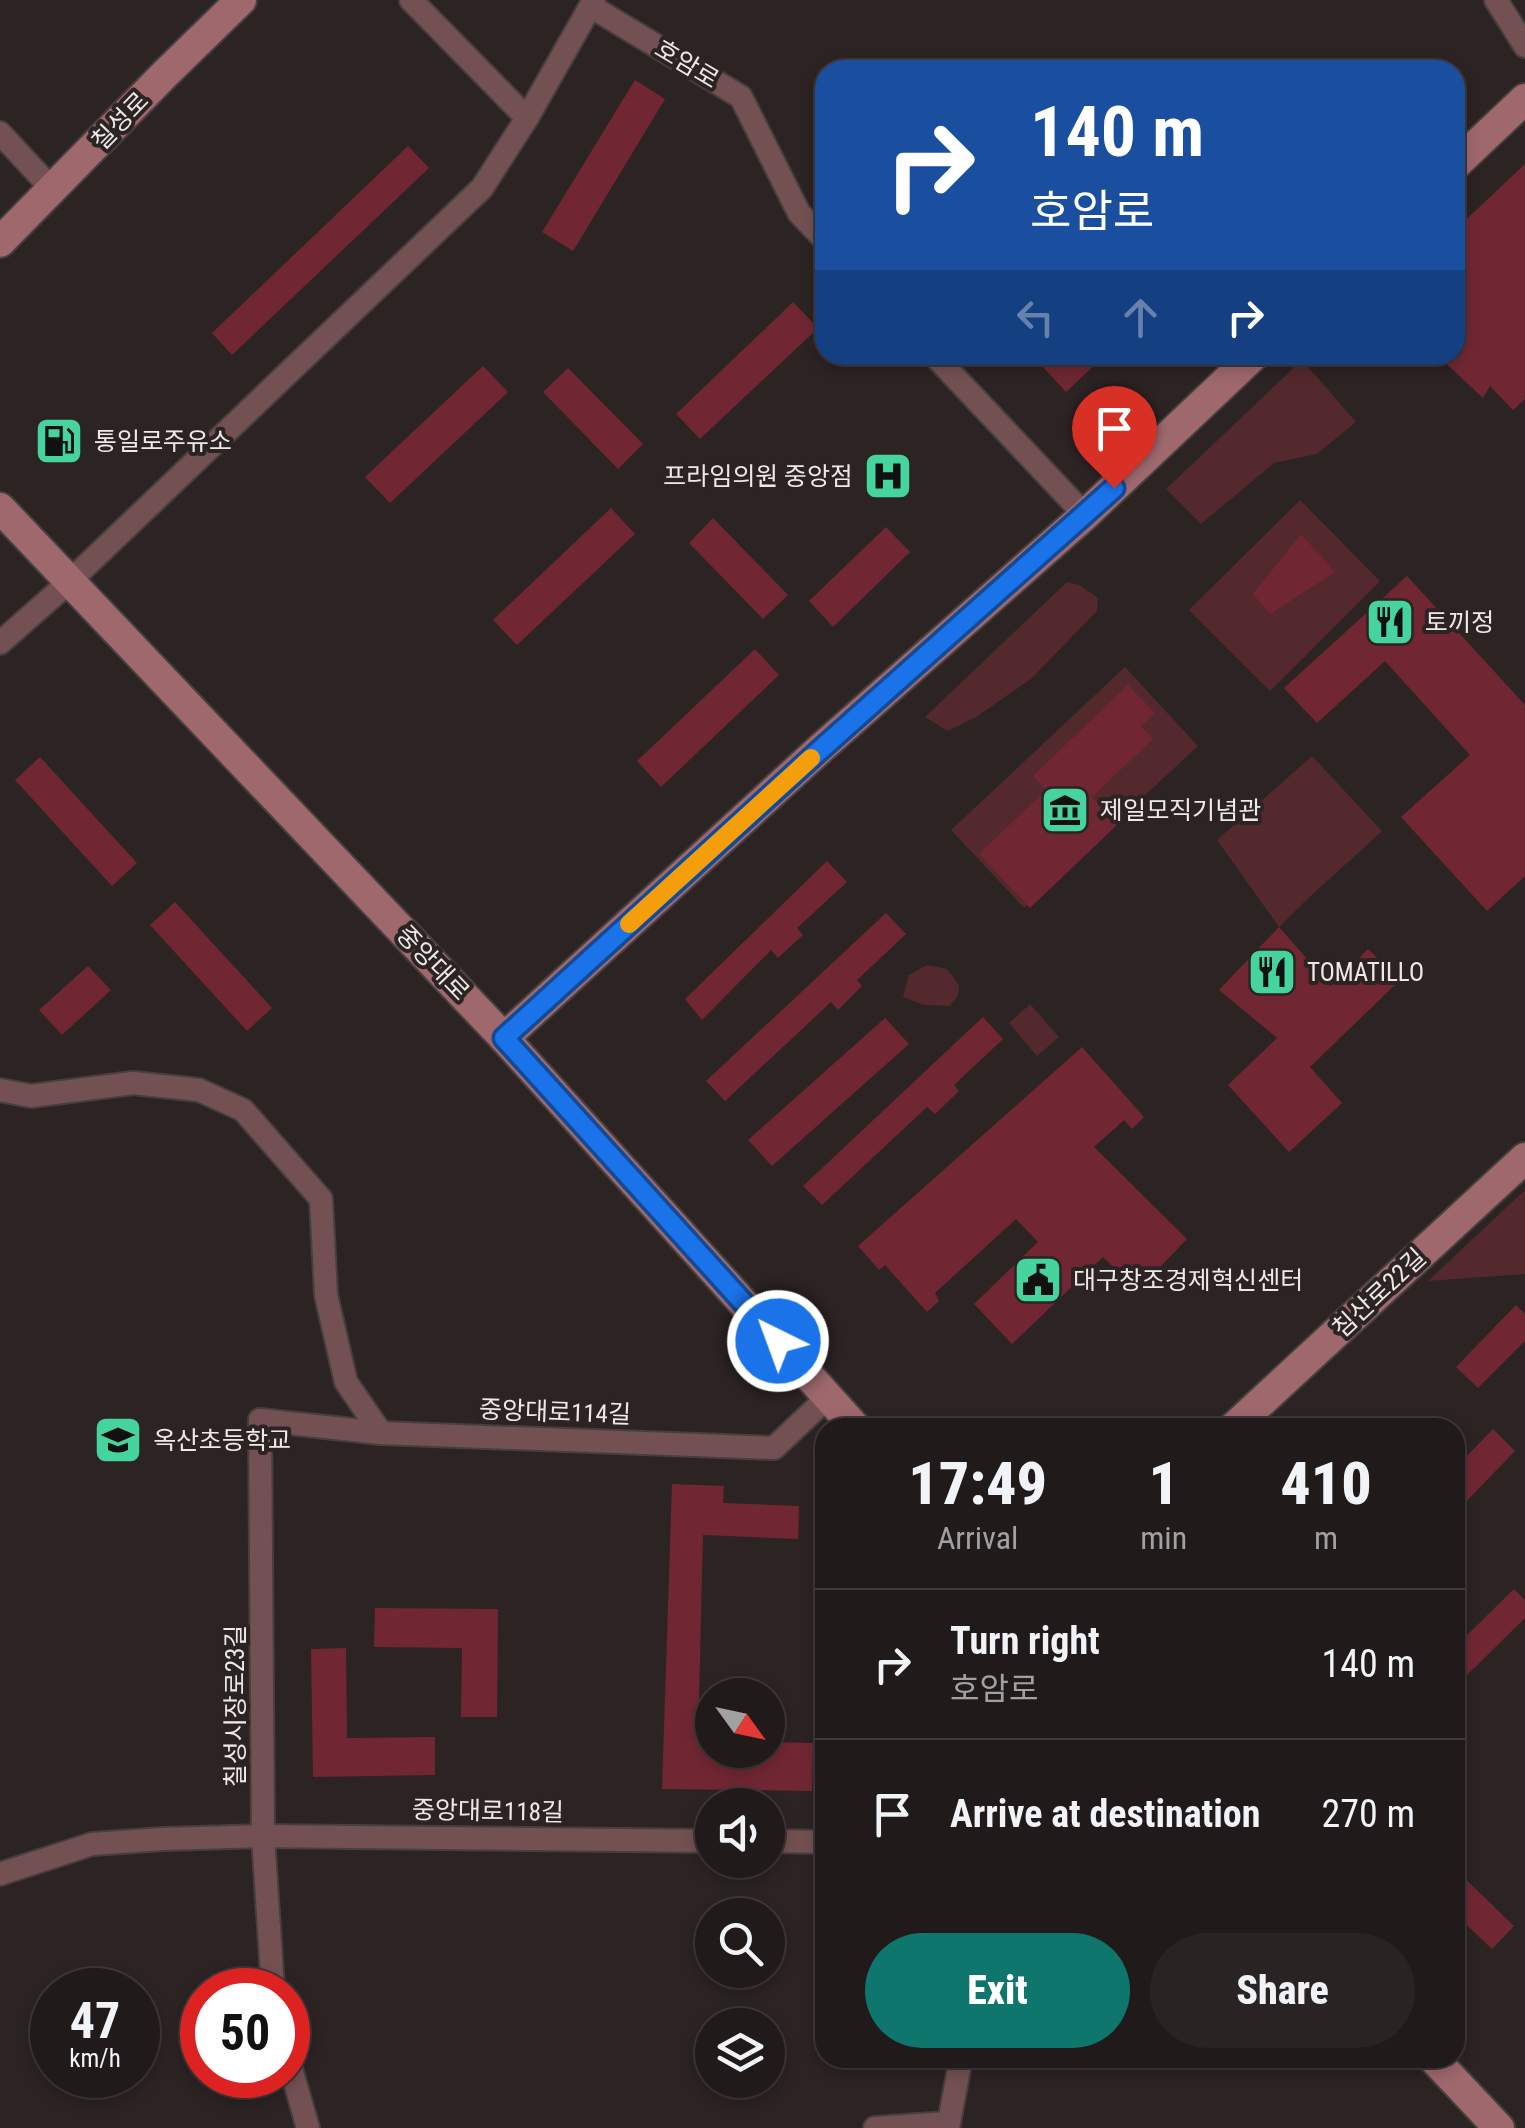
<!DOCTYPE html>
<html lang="en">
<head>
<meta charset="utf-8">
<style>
  :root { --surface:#211a1a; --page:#292323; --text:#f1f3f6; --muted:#a2a1a2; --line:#3e3839; --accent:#0f766e }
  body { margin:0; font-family:"Roboto Condensed","Noto Sans KR",sans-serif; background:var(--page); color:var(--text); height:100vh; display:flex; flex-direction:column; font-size:38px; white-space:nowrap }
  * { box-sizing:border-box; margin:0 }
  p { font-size:32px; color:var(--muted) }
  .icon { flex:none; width:55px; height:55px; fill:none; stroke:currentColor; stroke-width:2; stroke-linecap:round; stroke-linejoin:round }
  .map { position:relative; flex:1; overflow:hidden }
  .sheet { position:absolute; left:815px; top:1418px; width:650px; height:650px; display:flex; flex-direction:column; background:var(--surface); border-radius:30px; box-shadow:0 5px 15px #0003,0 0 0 2px var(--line) }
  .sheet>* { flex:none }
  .hud { position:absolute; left:815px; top:60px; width:650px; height:305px; border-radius:30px; box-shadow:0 5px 15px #0003,0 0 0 2px var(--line); background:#1a4fa0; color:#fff; overflow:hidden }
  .needle { width:65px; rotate:123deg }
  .tools { position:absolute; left:695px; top:1678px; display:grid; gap:20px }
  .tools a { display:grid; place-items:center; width:90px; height:90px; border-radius:50%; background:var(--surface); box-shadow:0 5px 15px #0003,0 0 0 2px var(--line); font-size:50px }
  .speed { position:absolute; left:30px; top:1968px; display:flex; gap:20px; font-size:50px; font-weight:700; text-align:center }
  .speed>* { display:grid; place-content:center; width:130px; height:130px; border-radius:50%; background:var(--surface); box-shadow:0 5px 15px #0003,0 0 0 2px var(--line); line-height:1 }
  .speed small { font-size:25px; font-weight:400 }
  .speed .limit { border:15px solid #d22; background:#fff; color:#111 }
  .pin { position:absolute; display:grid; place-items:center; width:85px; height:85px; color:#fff; margin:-102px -42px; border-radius:50% 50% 50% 0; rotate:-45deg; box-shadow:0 0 10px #0007 }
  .pin .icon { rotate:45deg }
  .me { position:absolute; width:110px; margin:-55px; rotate:318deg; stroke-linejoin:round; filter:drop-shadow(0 0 8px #0008) }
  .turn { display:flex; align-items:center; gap:35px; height:210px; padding:0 50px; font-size:45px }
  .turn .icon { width:130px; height:130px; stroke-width:2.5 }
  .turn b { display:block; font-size:70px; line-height:85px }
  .lanes { display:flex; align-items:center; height:95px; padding:0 50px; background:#0003; justify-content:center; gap:50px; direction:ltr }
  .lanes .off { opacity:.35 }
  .eta { display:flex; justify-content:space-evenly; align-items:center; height:170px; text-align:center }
  .eta b { font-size:60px; font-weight:800; line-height:70px }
  .button { display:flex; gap:20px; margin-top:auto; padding:20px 50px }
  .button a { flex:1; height:115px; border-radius:60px; background:var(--accent); color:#fff; font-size:40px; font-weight:800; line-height:115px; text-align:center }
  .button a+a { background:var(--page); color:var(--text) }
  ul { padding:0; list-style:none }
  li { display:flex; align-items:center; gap:30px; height:150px; padding:0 50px; border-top:2px solid var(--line) }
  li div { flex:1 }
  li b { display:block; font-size:38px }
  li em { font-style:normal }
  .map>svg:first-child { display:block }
</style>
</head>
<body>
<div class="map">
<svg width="1525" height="2128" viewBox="0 0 1525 2128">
  <rect width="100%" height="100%" fill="#2c2323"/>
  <g fill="#53292d">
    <polygon points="1302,360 1356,422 1317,454 1274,463 1201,524 1166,489"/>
    <polygon points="1300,500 1380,581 1270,691 1189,610"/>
    <polygon points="1067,582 1079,585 1098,598 1097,611 1031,679 976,717 948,731 925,717"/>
    <polygon points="1125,667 1198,746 1024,908 951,830"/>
    <path d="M1312 756 1382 831C1348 863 1312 893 1279 927L1217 840Z"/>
    <polygon points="927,965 947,969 959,985 958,995 950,1006 924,1005 903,997 909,975"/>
    <polygon points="1030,1004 1059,1037 1037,1056 1009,1023"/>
    <polygon points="1525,1190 1525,1274 1428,1281"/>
  </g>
  <g fill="#702733">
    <polygon points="635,80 665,99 573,251 542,232"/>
    <polygon points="408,146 429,168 232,355 212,333"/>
    <polygon points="1525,164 1525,399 1513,410 1490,386 1483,398 1437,355 1455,355 1455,230"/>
    <polygon points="793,302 818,328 700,439 676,414"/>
    <polygon points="1054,355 1105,355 1066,392 1042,366"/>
    <polygon points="483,366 508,392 390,503 365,477"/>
    <polygon points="568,368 643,444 618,469 543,392"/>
    <polygon points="611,508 635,534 517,645 493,620"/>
    <polygon points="713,518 788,595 763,619 689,543"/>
    <polygon points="886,527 910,552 833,627 809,601"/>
    <polygon points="1301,534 1335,572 1270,614 1253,594"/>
    <polygon points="1407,576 1525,705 1525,876 1487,911 1401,817 1470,755 1385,661 1317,723 1284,688"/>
    <polygon points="755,649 779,675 661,787 637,761"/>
    <polygon points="1128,685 1155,713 1141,726 1153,739 1092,797 1118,824 1030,908 979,854 1046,790 1033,776"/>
    <polygon points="40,757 137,863 112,886 15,780"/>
    <polygon points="827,861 847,882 797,928 803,935 778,958 771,950 702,1020 685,999"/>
    <polygon points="175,902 272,1008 247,1031 150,925"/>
    <polygon points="886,913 906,934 857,980 862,986 838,1010 831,1002 725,1101 706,1081"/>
    <polygon points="1279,927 1331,986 1368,949 1400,980 1310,1067 1342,1103 1289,1152 1228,1085 1277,1038 1219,990"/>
    <polygon points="88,966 111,990 62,1035 39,1010"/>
    <polygon points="983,1017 1003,1039 954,1085 959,1091 935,1114 927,1107 822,1205 803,1186"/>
    <polygon points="885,1018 909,1044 772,1166 748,1140"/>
    <polygon points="1082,1047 1144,1117 1132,1129 1124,1120 1094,1147 1187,1239 1137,1291 1103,1257 1012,1344 974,1304 1038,1242 1016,1219 935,1293 939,1301 927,1312 885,1265 879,1270 858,1246"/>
    <polygon points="1516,1305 1525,1314 1525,1341 1478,1388 1456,1367"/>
    <polygon points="1493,1429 1515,1451 1455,1513 1455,1468"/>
    <polygon points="672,1484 724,1486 723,1503 799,1506 798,1539 703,1535 698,1741 712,1741 712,1750 768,1750 768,1742 813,1743 812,1791 662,1789"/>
    <polygon points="1514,1589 1525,1600 1525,1618 1455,1687 1455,1647"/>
    <polygon points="375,1608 498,1609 497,1717 461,1717 462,1648 374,1647"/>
    <polygon points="346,1648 347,1738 435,1737 435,1775 313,1777 311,1649"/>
    <polygon points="1455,1869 1514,1926 1492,1949 1455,1914"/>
  </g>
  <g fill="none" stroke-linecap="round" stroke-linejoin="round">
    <g stroke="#473f3f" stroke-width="26">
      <g id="street">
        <polyline points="411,0 527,118"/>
        <polyline points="1496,0 1525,46"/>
        <polyline points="592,7 741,97 799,213 825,240"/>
        <polyline points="0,133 53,190"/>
        <polyline points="934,355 1085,515"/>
        <polyline points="0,643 69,582 482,188 527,118 594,0"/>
        <polyline points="0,1090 31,1096 133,1083 199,1090 243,1110 321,1199 326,1295 346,1382 381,1433"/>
        <polyline points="768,1841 825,1842"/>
        <polyline points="0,1874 92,1844 163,1839 263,1836 712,1841"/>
        <polyline points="273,1990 263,1836 260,1420 381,1433 774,1448 828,1397"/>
        <polyline points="288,2058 308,2128"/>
        <polyline points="875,2128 948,2123"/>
        <polyline points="948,2128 961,2058"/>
      </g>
    </g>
    <g stroke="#473f3f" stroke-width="34">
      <g id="secondary">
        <polyline points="1455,165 1525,99"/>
        <polyline points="0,242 165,74 241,0"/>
        <polyline points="0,508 504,1038 856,1428"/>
        <polyline points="504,1038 820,749 1085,515 1254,355"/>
        <polyline points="1233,1428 1525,1158"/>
        <polyline points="1433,2058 1499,2128"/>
      </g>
    </g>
    <use href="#street" stroke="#735153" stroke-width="22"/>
    <use href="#secondary" stroke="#9e686d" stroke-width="30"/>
  </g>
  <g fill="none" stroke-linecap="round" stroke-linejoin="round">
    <g stroke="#114b97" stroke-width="25">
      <polyline id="route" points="778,1341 504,1038 820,750 1114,488"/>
    </g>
    <use href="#route" stroke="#1a73e8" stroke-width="18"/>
    <polyline stroke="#f59e0b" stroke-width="18" points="629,924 811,758"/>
  </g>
  <defs>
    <g id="fuel-square" transform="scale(2.5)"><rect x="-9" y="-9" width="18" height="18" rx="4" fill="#46d49e" stroke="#2c2323"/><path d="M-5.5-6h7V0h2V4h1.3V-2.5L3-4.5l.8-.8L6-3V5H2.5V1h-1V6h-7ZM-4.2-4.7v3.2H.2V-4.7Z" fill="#111"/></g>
    <g id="hospital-square" transform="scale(2.5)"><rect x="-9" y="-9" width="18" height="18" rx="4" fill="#46d49e" stroke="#2c2323"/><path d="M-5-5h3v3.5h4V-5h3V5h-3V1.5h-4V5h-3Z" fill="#111"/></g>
    <g id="restaurant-square" transform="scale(2.5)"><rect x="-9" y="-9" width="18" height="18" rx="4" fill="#46d49e" stroke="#2c2323"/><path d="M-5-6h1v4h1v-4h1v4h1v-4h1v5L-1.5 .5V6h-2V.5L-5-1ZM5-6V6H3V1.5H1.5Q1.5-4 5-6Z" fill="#111"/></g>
    <g id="museum-square" transform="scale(2.5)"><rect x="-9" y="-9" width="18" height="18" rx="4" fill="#46d49e" stroke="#2c2323"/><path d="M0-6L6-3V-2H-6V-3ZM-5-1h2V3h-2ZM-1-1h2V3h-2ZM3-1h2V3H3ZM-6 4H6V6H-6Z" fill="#111"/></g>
    <g id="civic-square" transform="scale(2.5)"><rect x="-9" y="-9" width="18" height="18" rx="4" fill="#46d49e" stroke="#2c2323"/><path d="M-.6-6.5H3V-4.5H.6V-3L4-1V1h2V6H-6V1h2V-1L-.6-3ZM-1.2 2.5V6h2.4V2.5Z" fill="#111"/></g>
    <g id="school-square" transform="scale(2.5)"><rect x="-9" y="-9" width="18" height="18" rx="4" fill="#46d49e" stroke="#2c2323"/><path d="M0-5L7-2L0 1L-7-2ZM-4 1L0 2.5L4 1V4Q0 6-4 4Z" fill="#111"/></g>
  </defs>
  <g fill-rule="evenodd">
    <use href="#fuel-square" x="59" y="441"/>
    <use href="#hospital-square" x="888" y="476"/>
    <use href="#restaurant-square" x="1390" y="622"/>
    <use href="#museum-square" x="1065" y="810"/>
    <use href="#restaurant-square" x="1272" y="972"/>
    <use href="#civic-square" x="1038" y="1280"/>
    <use href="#school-square" x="118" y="1440"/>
  </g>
  <g text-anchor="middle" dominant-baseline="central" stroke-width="8" stroke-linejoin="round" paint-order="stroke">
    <g font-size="25" fill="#eee8e8" stroke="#2c2323">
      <text transform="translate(687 64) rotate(31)">호암로</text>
      <text transform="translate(120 121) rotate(-46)">칠성로</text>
      <text transform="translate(433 963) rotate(46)">중앙대로</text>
      <text transform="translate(1379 1293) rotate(-43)">침산로22길</text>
      <text transform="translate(555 1412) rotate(2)">중앙대로114길</text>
      <text transform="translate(235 1706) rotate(-90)">칠성시장로23길</text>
      <text transform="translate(488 1811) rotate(1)">중앙대로118길</text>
    </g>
    <g font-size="25" fill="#eee8e8" stroke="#2c2323" text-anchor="start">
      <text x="94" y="441">통일로주유소</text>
      <text x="853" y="476" text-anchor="end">프라임의원 중앙점</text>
      <text x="1425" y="622">토끼정</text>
      <text x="1100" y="810">제일모직기념관</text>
      <text x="1307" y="972">TOMATILLO</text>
      <text x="1073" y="1280">대구창조경제혁신센터</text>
      <text x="153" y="1440">옥산초등학교</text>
    </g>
  </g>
</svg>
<div class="tools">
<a><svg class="needle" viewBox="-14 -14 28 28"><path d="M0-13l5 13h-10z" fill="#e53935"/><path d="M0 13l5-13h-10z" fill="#a2a1a2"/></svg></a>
<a><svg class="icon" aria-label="sound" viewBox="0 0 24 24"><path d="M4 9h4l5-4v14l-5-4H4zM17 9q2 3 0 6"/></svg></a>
<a><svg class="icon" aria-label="search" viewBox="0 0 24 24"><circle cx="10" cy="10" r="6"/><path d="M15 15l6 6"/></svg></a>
<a><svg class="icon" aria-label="layers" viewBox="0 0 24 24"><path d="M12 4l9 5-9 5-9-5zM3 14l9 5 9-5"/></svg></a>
</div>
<div class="speed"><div>47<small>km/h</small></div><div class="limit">50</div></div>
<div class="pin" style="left:1114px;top:488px;background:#d93025"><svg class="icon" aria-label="arrive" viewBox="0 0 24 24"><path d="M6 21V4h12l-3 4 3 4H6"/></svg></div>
<svg class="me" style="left:778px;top:1341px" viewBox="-20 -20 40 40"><circle r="17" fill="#1a73e8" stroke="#fff" stroke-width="3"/><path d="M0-11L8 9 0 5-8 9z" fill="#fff"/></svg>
<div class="hud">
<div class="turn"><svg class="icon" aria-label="right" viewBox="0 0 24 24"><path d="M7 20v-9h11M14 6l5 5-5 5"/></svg><div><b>140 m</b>호암로</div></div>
<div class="lanes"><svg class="icon off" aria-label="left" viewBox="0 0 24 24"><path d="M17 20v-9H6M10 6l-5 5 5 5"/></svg><svg class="icon off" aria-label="ahead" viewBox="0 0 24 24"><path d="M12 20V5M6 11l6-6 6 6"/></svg><svg class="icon" aria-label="right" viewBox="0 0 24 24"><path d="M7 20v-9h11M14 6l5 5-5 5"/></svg></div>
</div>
<section class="sheet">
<div class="eta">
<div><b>17:49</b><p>Arrival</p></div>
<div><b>1</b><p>min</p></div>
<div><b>410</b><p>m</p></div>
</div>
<ul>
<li><svg class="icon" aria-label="right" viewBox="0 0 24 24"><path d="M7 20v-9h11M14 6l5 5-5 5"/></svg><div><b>Turn right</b><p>호암로</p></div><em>140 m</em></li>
<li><svg class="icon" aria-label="arrive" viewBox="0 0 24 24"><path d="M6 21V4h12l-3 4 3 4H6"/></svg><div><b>Arrive at destination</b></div><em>270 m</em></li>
</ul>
<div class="button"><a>Exit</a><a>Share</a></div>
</section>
</div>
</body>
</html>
